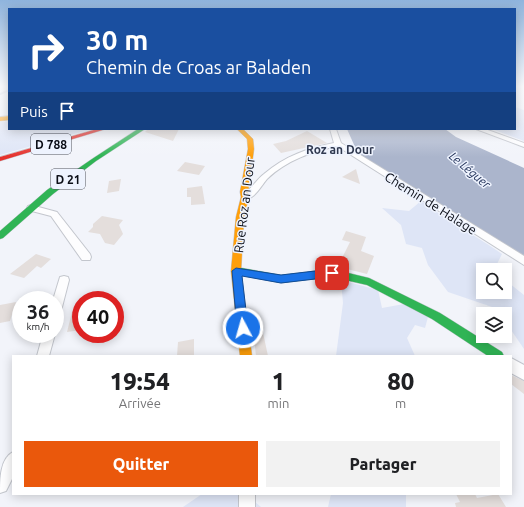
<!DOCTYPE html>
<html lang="fr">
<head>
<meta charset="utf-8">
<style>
  :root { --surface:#fff; --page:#f2f2f2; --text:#202124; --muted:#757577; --accent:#ea580c }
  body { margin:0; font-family:Ubuntu,sans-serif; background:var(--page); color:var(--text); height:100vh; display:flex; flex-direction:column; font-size:15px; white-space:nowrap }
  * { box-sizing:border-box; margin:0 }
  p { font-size:13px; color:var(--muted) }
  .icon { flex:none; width:22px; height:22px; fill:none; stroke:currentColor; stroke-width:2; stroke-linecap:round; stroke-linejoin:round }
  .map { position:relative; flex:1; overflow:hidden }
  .panel { position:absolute; left:12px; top:355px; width:500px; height:140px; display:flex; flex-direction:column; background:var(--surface); border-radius:0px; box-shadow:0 2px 10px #0003 }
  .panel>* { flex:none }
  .guide { position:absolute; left:8px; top:8px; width:508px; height:122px; border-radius:0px; box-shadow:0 2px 10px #0003; background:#1a4fa0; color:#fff; overflow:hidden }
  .controls { position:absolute; left:476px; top:263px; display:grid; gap:8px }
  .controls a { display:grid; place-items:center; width:36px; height:36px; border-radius:0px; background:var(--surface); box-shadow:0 2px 10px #0003; font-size:20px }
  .speed { position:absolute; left:12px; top:291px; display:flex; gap:8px; font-size:20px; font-weight:700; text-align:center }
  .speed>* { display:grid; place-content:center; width:52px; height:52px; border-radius:50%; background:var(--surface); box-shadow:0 2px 10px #0003; line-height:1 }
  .speed small { font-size:10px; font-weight:400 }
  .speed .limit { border:6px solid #d22; background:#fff; color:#111 }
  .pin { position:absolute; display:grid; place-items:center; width:34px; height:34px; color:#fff; margin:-17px; border-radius:8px; box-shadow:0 2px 6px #0006 }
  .me { position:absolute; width:44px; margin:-22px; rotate:354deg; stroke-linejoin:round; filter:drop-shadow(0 0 3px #0008) }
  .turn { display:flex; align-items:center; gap:14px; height:84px; padding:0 12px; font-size:18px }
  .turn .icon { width:52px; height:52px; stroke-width:2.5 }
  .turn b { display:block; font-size:28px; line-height:34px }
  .then { display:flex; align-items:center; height:38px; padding:0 12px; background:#0003; gap:8px; font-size:15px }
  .eta { display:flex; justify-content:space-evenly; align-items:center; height:68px; text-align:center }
  .eta b { font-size:24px; font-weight:800; line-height:28px }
  .button { display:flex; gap:8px; margin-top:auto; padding:8px 12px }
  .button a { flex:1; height:46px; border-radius:0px; background:var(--accent); color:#fff; font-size:16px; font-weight:800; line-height:46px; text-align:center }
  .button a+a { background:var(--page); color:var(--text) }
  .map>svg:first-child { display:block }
</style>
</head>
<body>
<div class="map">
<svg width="524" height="507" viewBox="0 0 524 507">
  <rect width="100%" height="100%" fill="#f2f4fa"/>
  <g fill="#dee5f6">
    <polygon points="515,107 524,110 524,141 492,129 515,129"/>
    <polygon points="9,121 9,129 92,129 0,155 0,122"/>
    <path d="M421 201C447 220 475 235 502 254L494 270H483V292H505V280L524 295V349L505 321V314H499L495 308 448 292 428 265 422 248 406 244 401 225 382 208 409 211Z"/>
    <polygon points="341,280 378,290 382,308 404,304 428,317 425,328 415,325 407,338 415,356 336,356 343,303"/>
    <polygon points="202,494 246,494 261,507 183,507"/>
    <polygon points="331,494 406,494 406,507 328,507"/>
  </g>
  <polygon fill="#abb5cc" points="347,129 445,129 456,137 524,168 524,257 352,150 355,147"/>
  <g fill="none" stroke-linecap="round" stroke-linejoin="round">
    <polyline stroke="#abb5cc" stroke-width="2" points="0,94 9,90"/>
  </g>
  <g fill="#e4dedc">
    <polygon points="148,129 179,129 173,141 145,132"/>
    <polygon points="307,131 327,143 281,153 273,144 286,141"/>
    <polygon points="185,162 205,166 199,175 177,171"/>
    <polygon points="356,169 360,184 342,177"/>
    <polygon points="121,179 119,191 107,193 109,181"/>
    <polygon points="202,186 205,204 191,205 191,197 187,197 187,188"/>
    <polygon points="102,216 123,220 119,225 123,234 114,245 105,243 100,234 88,232 93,227 93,224"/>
    <polygon points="346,231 366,237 361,251 374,256 367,274 347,269 349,265 340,262 350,242 342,240"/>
    <polygon points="36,254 51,259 41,268 37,266 24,278 10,274"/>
    <polygon points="16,302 10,321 0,323 0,305"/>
    <polygon points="81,311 81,330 67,332 72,312"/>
    <polygon points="253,328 262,328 268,356 256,356"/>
    <polygon points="194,339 194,356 177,356 178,342"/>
    <polygon points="511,375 524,381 524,394 511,384"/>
    <polygon points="456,494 475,494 477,498 498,494 506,507 456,507 455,503 460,502"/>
  </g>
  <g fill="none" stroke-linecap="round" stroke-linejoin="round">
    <g stroke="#c3c6cd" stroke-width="2">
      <g id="street">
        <path d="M330 129H336L341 143 524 256V265L337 146C311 152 287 160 267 179 261 186 253 202 242 199V195C251 190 256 180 264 174 285 156 308 148 334 143Z"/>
        <polygon points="476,129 485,129 524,143 524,147"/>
        <polygon points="31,205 57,212 90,254 91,257 90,260 82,260 51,216 28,210 27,208 28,206"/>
        <polygon points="64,276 68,277 69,280 61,311 59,315 55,316 55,300 53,300 60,277"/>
        <polygon points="43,334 55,334 49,356 37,356"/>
        <polygon points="511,358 524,365 524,380 511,373"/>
        <path d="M13 452V477L6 491 0 493C0 479 0 459 13 452Z"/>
        <rect x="239" y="494" width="16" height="13"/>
      </g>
    </g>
    <g stroke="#c3c6cd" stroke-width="1">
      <g id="fast">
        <polygon points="138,129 145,129 96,161 53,194 3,238 0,239 0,231 47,190 92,159"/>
        <polygon points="236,267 281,275 332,269 369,278 440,313 502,352 504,356 488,356 432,319 367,285 332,277 281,283 233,274 231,271 233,268"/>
      </g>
    </g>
    <g stroke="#c3c6cd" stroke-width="1">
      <g id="slow">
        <polygon points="9,116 9,120 0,121 0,117"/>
        <polygon points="237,129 243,129 253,139 254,149 248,192 249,197 244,217 241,271 252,356 240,356 231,271 236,217 241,197 240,192 248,149 247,139"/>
      </g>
    </g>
    <g stroke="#c3c6cd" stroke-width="1">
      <polygon id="jam" points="97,129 106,129 0,161 0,157"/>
    </g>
    <use href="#street" fill="#fdfdfe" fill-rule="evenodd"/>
    <use href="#fast" fill="#30b455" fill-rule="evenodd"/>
    <use href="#slow" fill="#ff9f0a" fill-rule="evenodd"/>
    <use href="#jam" fill="#e5322d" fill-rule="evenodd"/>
  </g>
  <linearGradient id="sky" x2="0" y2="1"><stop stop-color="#8fb4dd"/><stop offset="0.55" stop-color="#f9fafd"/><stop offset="1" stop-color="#f9fafd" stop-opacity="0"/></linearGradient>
  <rect width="524" height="157" fill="url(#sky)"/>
  <polygon fill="#1a73e8" stroke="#114b97" points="236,268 281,275 332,269 337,273 332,277 281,283 242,276 248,328 247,331 243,333 239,331 237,328 232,271"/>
  <g text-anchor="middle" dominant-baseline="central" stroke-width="3" stroke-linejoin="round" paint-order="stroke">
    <g fill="#eef3fe" stroke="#4f535c" stroke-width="1">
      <rect x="31" y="134" width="40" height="20" rx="3"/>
      <rect x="51" y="169" width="34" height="20" rx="3"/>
    </g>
    <g font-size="12" font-weight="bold" fill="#0b0e17">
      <text x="51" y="144">D 788</text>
      <text x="68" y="179">D 21</text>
    </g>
    <g font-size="12" font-weight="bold" fill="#313a50" stroke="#eef3fe">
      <text x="340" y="149">Roz an Dour</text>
    </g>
    <g font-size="12" font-style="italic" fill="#1b2b54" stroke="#eef3fe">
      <text transform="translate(470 170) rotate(40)">Le Léguer</text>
    </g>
    <g font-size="13" fill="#0b0e17" stroke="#eef3fe">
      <text transform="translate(431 203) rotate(32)">Chemin de Halage</text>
      <text transform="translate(244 205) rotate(-83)">Rue Roz an Dour</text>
    </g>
  </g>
</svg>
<div class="controls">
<a><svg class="icon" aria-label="search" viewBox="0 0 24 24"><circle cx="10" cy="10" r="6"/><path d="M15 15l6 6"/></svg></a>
<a><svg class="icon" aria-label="layers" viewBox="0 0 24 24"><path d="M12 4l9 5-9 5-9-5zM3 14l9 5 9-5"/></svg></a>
</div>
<div class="speed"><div>36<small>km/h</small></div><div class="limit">40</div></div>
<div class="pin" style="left:332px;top:273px;background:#d93025"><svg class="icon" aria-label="arrive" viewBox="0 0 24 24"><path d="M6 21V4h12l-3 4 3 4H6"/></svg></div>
<svg class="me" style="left:243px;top:328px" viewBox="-20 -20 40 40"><circle r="17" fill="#1a73e8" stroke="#fff" stroke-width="3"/><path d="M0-11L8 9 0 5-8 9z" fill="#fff"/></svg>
<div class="guide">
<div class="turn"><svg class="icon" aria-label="right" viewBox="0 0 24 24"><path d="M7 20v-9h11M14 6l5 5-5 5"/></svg><div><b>30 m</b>Chemin de Croas ar Baladen</div></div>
<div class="then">Puis<svg class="icon" aria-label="arrive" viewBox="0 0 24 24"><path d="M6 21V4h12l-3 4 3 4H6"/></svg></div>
</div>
<section class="panel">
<div class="eta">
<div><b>19:54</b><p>Arrivée</p></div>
<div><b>1</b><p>min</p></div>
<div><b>80</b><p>m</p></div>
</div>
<div class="button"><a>Quitter</a><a>Partager</a></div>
</section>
</div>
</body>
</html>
